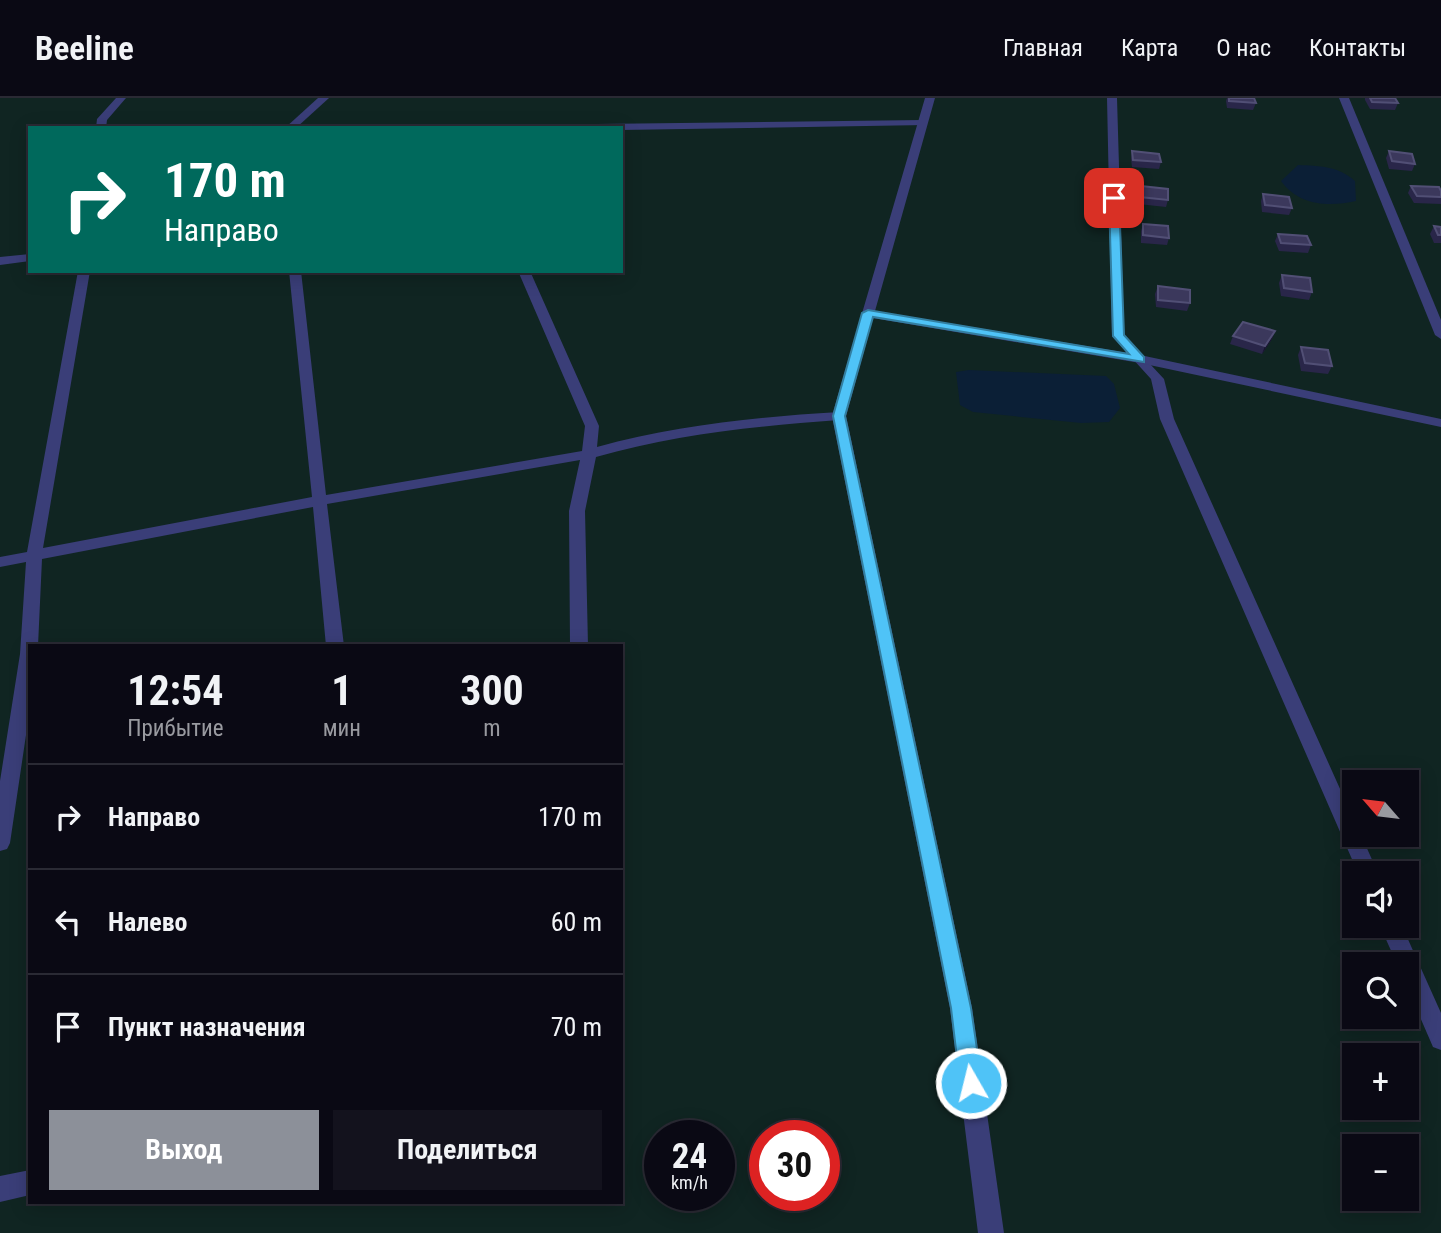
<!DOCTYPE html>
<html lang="ru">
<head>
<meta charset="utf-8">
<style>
  :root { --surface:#0a0914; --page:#13121d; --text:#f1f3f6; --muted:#999aa0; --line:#2a2a34; --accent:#8c9099 }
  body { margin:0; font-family:"Roboto Condensed",sans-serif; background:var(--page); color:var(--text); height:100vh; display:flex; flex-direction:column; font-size:26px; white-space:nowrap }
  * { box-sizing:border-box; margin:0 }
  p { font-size:23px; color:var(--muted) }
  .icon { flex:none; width:38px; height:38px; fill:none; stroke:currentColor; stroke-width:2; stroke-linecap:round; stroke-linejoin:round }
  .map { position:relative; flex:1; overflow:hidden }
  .details { position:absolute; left:28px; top:546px; width:595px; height:560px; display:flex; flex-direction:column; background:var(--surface); border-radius:0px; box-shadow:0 4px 18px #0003,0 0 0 2px var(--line) }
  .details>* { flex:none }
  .hud { position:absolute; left:28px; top:28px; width:595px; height:147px; border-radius:0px; box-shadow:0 4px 18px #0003,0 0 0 2px var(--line); background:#00695c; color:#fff; overflow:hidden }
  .needle { width:46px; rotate:298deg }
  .tools { position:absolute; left:1342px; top:672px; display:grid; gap:14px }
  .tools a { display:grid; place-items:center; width:77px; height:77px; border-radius:0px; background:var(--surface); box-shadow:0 4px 18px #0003,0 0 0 2px var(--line); font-size:35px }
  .speed { position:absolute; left:644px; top:1022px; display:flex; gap:14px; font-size:35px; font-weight:700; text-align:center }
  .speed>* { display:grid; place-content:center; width:91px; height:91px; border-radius:50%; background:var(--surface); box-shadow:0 4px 18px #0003,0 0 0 2px var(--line); line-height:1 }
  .speed small { font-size:18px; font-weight:400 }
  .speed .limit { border:10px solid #d22; background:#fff; color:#111 }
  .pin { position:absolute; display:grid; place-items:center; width:60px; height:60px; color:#fff; margin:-30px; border-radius:14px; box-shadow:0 4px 10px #0006 }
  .me { position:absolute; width:77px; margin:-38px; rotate:352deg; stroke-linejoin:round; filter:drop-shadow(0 0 5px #0008) }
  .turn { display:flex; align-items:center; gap:24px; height:147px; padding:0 21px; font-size:32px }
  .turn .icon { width:91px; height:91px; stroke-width:2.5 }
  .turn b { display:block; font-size:49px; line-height:60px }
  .eta { display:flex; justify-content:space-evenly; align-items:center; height:119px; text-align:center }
  .eta b { font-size:42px; font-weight:700; line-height:49px }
  .cta { display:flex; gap:14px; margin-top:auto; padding:14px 21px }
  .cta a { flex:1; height:80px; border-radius:0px; background:var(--accent); color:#fff; font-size:28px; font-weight:700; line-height:80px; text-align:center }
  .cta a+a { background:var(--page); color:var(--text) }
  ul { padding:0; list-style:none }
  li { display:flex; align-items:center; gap:21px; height:105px; padding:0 21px; border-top:2px solid var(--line) }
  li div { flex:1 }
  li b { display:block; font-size:26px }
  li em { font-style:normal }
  header { display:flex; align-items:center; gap:42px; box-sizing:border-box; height:98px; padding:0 35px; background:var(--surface); border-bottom:2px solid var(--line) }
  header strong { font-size:33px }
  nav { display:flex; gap:38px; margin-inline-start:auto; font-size:24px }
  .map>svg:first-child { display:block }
</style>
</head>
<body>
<header>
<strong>Beeline</strong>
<nav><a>Главная</a><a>Карта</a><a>О нас</a><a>Контакты</a></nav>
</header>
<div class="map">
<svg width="1441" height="1135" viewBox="0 0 1441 1135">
  <rect width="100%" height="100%" fill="#0d0c1b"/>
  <path fill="#102522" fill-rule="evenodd" d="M0 0H1441V1135H0ZM30 30H621V173H30ZM30 548H621V1104H30ZM1354 684H1407V737H1354ZM1354 775H1407V828H1354ZM1354 866H1407V919H1354ZM1354 957H1407V1010H1354ZM660 1038H719V1097H660ZM765 1038H824V1097H765ZM1354 1048H1407V1101H1354Z"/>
  <g fill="#0b1f36">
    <path d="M1298 67C1320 68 1338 68 1355 83L1356 103C1329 109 1299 108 1281 83Z"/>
    <polygon points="969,272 1106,278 1114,286 1120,310 1109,324 1081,325 973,314 960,307 956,274"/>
  </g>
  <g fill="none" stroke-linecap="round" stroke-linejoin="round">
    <g fill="#3a3e78" fill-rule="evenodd">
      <polygon points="116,0 126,0 107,22 106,30 96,30 97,21"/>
      <polygon points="318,0 329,0 296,30 285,30"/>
      <polygon points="1107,0 1117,0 1124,238 1164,281 1174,321 1354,722 1354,737 1361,737 1378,775 1358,775 1160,321 1151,281 1112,238"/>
      <polygon points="1339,0 1349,0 1441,222 1441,241 1435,237"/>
      <polygon points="923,22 926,23 926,27 621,32 591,29 596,26"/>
      <polygon points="30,156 30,163 0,167 0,159"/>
      <path d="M78 173H90L43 450 312 399 289 173H301L326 397 582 353 585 328 518 173H530L599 328 597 349C676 327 757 319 839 314L846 318 839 322C757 328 675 336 596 359L585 413 588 548H570L569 413 580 362 327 406 344 548H326L313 409 42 461 38 548H30V610L10 745 7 751 0 753V683L20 556 26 464 0 469V459L27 454Z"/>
      <polygon points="1380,828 1402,828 1441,915 1441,952 1433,949 1407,889 1407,866 1397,866"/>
      <polygon points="30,1072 30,1097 0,1104 0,1078"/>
    </g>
    <polygon fill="#3a3e78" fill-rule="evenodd" points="925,0 935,0 875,213 1140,257 1441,321 1441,329 1140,265 873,220 846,318 972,910 1004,1135 978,1135 950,910 832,318"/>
  </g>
  <g fill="#292649">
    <polygon points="1227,0 1254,0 1256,5 1253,12 1227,10 1226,3"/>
    <polygon points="1365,0 1395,0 1398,5 1395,12 1370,11 1365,2"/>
    <polygon points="1132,53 1161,64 1159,71 1132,69 1131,61"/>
    <polygon points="1389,53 1415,66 1412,73 1389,71 1386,60"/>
    <polygon points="1141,88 1168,102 1166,109 1138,106 1139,95"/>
    <polygon points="1411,88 1441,93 1441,106 1414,105 1408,95"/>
    <polygon points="1263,96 1292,110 1289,117 1262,114 1261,103"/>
    <polygon points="1143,126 1169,140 1167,147 1141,145 1141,133"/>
    <polygon points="1434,128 1441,129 1441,145 1434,145 1430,136"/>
    <polygon points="1278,136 1311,147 1308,155 1279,153 1275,143"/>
    <polygon points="1282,177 1312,194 1309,202 1281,198 1279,185"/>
    <polygon points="1158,188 1190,205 1187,213 1156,209 1155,196"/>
    <polygon points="1275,233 1272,241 1262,256 1230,246 1233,238"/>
    <polygon points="1301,249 1332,268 1328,276 1301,273 1298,257"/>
  </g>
  <polygon fill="#17142e" points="1275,233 1272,241 1262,256 1265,248"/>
  <g fill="#3b385c" stroke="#514f75" stroke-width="2">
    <polygon points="1229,0 1254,0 1256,5 1229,3"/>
    <polygon points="1370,0 1395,0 1398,5 1372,4"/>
    <polygon points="1132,53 1159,56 1161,64 1133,62"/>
    <polygon points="1389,53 1412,56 1415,66 1392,63"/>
    <polygon points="1141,88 1168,91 1168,102 1140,99"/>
    <polygon points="1411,88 1439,89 1441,93 1441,99 1417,98"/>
    <polygon points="1263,96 1289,99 1292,110 1265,107"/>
    <polygon points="1143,126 1168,128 1169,140 1143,137"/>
    <polygon points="1434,128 1441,129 1441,137 1438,137"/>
    <polygon points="1278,136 1307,138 1311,147 1281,145"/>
    <polygon points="1282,177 1310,180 1312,194 1284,190"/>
    <polygon points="1158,188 1190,192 1190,205 1158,202"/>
    <polygon points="1243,224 1275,233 1265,248 1233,238"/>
    <polygon points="1301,249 1328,252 1332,268 1305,265"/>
  </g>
  <polygon fill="#4fc3f7" stroke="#337fa1" stroke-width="2" points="1114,97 1119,100 1124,237 1144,259 1144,264 873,219 845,318 971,910 982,985 978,992 971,995 963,992 960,985 951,910 833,318 862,215 868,212 1129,256 1113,238 1109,100"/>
</svg>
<div class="tools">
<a><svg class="needle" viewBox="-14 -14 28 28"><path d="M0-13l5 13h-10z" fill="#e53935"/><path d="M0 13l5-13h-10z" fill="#999aa0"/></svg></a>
<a><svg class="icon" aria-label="sound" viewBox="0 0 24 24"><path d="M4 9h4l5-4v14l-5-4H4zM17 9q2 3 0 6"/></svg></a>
<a><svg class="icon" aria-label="search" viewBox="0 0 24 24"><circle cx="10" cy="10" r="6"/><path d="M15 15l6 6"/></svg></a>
<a>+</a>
<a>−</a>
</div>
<div class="speed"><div>24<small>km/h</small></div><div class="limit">30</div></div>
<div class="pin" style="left:1114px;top:100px;background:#d93025"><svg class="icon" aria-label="arrive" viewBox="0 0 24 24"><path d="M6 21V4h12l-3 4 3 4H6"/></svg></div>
<svg class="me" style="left:971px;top:985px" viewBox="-20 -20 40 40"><circle r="17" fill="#4fc3f7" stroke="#fff" stroke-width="3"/><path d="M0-11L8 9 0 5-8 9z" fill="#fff"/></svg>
<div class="hud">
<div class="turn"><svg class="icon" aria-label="right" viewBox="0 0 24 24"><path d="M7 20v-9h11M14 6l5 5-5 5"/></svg><div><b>170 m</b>Направо</div></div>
</div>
<section class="details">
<div class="eta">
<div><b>12:54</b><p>Прибытие</p></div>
<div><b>1</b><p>мин</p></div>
<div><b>300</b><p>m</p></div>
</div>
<ul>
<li><svg class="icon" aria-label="right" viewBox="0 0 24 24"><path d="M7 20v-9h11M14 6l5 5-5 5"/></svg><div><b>Направо</b></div><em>170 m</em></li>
<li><svg class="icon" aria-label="left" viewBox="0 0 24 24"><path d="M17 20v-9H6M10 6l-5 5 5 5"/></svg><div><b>Налево</b></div><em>60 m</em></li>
<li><svg class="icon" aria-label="arrive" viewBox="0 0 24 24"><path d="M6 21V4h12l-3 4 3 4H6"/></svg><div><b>Пункт назначения</b></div><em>70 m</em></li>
</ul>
<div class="cta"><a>Выход</a><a>Поделиться</a></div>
</section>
</div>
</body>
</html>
